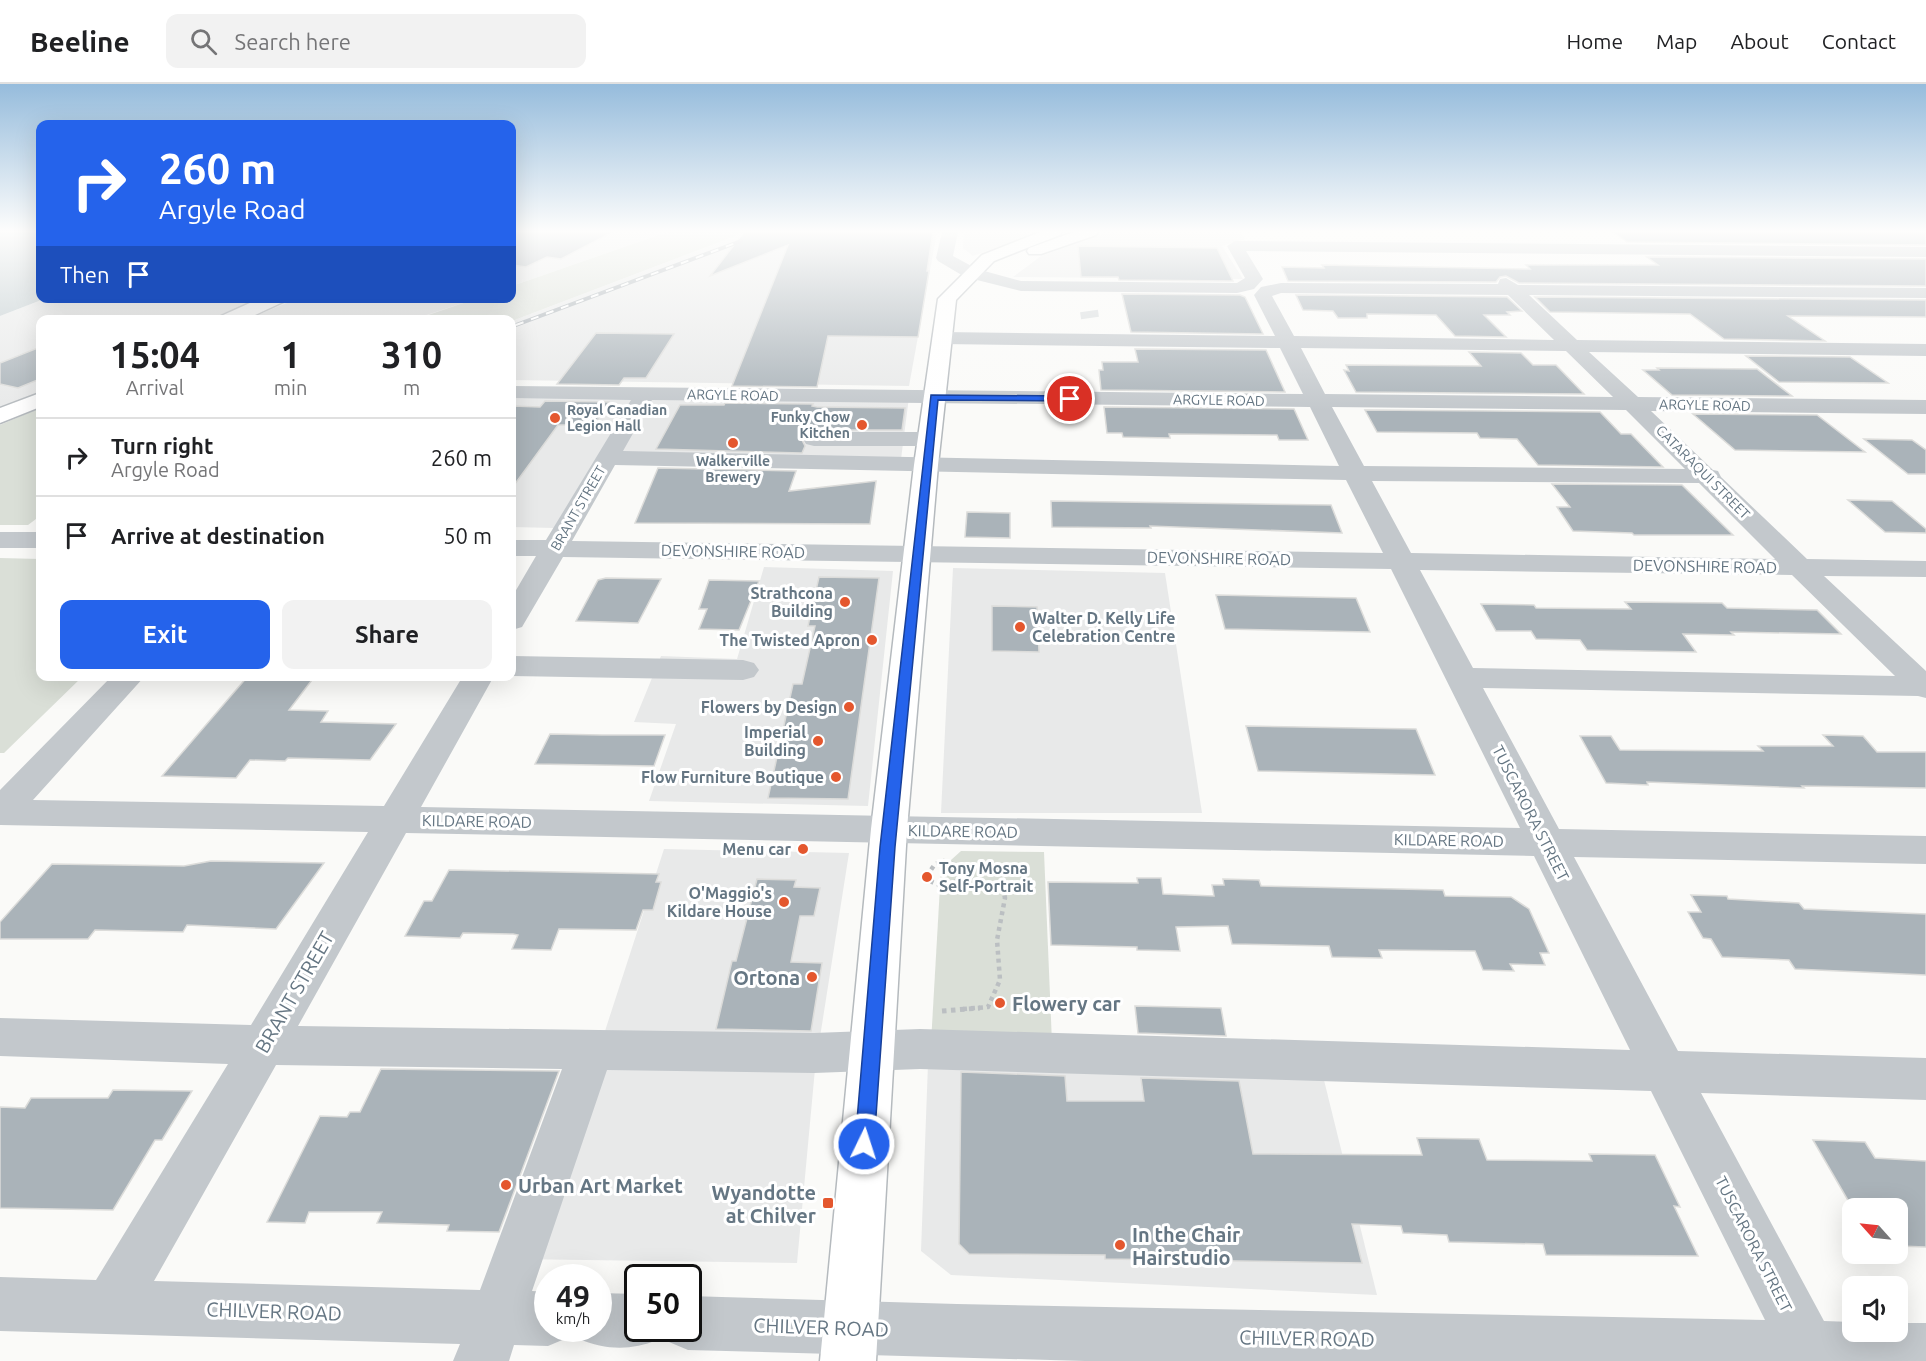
<!DOCTYPE html>
<html lang="en">
<head>
<meta charset="utf-8">
<style>
  :root { --surface:#fff; --page:#f2f2f2; --text:#202124; --muted:#757577; --line:#e0e0e0; --accent:#2563eb }
  body { margin:0; font-family:Ubuntu,sans-serif; background:var(--page); color:var(--text); height:100vh; display:flex; flex-direction:column; font-size:22px; white-space:nowrap }
  * { box-sizing:border-box; margin:0 }
  p { font-size:20px; color:var(--muted) }
  .icon { flex:none; width:33px; height:33px; fill:none; stroke:currentColor; stroke-width:2; stroke-linecap:round; stroke-linejoin:round }
  .map { position:relative; flex:1; overflow:hidden }
  .details { position:absolute; left:36px; top:231px; width:480px; height:366px; display:flex; flex-direction:column; background:var(--surface); border-radius:12px; box-shadow:0 6px 24px #0002 }
  .details>* { flex:none }
  .hud { position:absolute; left:36px; top:36px; width:480px; height:183px; border-radius:12px; box-shadow:0 6px 24px #0002; background:#2563eb; color:#fff; overflow:hidden }
  .needle { width:39px; rotate:297deg }
  .controls { position:absolute; left:1842px; top:1114px; display:grid; gap:12px }
  .controls a { display:grid; place-items:center; width:66px; height:66px; border-radius:12px; background:var(--surface); box-shadow:0 6px 24px #0002; font-size:30px }
  .speed { position:absolute; left:534px; top:1180px; display:flex; gap:12px; font-size:30px; font-weight:700; text-align:center }
  .speed>* { display:grid; place-content:center; width:78px; height:78px; border-radius:50%; background:var(--surface); box-shadow:0 6px 24px #0002; line-height:1 }
  .speed small { font-size:15px; font-weight:400 }
  .speed .limit { border:3px solid #111; border-radius:9px; background:#fff; color:#111 }
  .pin { position:absolute; display:grid; place-items:center; width:51px; height:51px; color:#fff; margin:-26px; border:3px solid #fff; border-radius:50%; box-shadow:0 2px 6px #0007 }
  .me { position:absolute; width:66px; margin:-33px; rotate:4deg; stroke-linejoin:round; filter:drop-shadow(0 0 4px #0008) }
  .turn { display:flex; align-items:center; gap:21px; height:126px; padding:0 24px; font-size:27px }
  .turn .icon { width:78px; height:78px; stroke-width:2.5 }
  .turn b { display:block; font-size:42px; line-height:51px }
  .then { display:flex; align-items:center; height:57px; padding:0 24px; background:#0003; gap:12px; font-size:22px }
  .eta { display:flex; justify-content:space-evenly; align-items:center; height:102px; text-align:center }
  .eta b { font-size:36px; font-weight:700; line-height:42px }
  .button { display:flex; gap:12px; margin-top:auto; padding:12px 24px }
  .button a { flex:1; height:69px; border-radius:12px; background:var(--accent); color:#fff; font-size:24px; font-weight:700; line-height:69px; text-align:center }
  .button a+a { background:var(--page); color:var(--text) }
  ul { padding:0; list-style:none }
  li { display:flex; align-items:center; gap:18px; height:78px; padding:0 24px; border-top:2px solid var(--line) }
  li div { flex:1 }
  li b { display:block; font-size:22px }
  li em { font-style:normal }
  header { display:flex; align-items:center; gap:36px; box-sizing:border-box; height:84px; padding:0 30px; background:var(--surface); border-bottom:2px solid var(--line) }
  header strong { font-size:28px }
  nav { display:flex; gap:33px; margin-inline-start:auto; font-size:21px }
  .search { width:420px; height:54px; background:var(--page); display:flex; align-items:center; gap:15px; box-sizing:border-box; padding:0 21px; border-radius:12px; color:var(--muted); font-size:22px }
  .map>svg:first-child { display:block }
</style>
</head>
<body>
<header>
<strong>Beeline</strong>
<div class="search"><svg class="icon" aria-label="search" viewBox="0 0 24 24"><circle cx="10" cy="10" r="6"/><path d="M15 15l6 6"/></svg>Search here</div>
<nav><a>Home</a><a>Map</a><a>About</a><a>Contact</a></nav>
</header>
<div class="map">
<svg width="1926" height="1277" viewBox="0 0 1926 1277">
  <rect width="100%" height="100%" fill="#fafaf8"/>
  <g fill="#e8e9e9">
    <polygon points="512,148 667,148 512,202"/>
    <polygon points="746,148 937,148 909,302 512,296 512,237"/>
    <polygon points="964,148 1037,148 973,172 963,164"/>
    <polygon points="1109,148 1240,148 1245,155 1222,162 1243,195 1013,193 1041,172"/>
    <polygon points="44,215 269,215 219,235 40,236 40,309 0,326 0,232"/>
    <polygon points="297,215 297,214 475,215 414,235 248,235"/>
    <polygon points="512,308 909,313 900,383 600,378 554,444 512,443"/>
    <polygon points="764,483 893,487 868,722 649,717 676,640 634,638 661,572 737,575"/>
    <polygon points="953,484 1165,489 1202,729 941,729"/>
    <polygon points="664,765 849,769 815,985 797,1179 513,1175 605,947"/>
    <polygon points="928,980 1321,984 1377,1211 951,1191 921,1167"/>
  </g>
  <g fill="#dadfd7">
    <polygon points="667,148 746,148 512,237 414,236 475,215 512,214 512,202"/>
    <polygon points="40,324 40,432 28,441 0,441 0,341"/>
    <polygon points="0,474 40,475 40,592 82,593 4,669 0,669"/>
    <polygon points="961,767 1044,768 1052,959 931,959 941,785"/>
  </g>
  <polygon fill="#bbc7cb" points="0,148 40,148 40,214 44,215 0,232"/>
  <g fill="#aab3b9" stroke="#dcdcda" stroke-width="1.5">
    <polygon points="512,148 613,148 561,175 547,173 526,183 512,181"/>
    <polygon points="744,148 933,148 927,187 929,187 918,253 828,252 817,303 732,302 788,161 710,192"/>
    <polygon points="1613,148 1926,148 1926,161 1627,158"/>
    <polygon points="1078,162 1217,164 1233,197 1119,196 1118,193 1081,193"/>
    <polygon points="1647,173 1926,175 1926,202 1519,199 1506,192 1500,193 1496,198 1288,197 1282,183 1324,184 1322,181 1530,185 1526,181 1658,181"/>
    <polygon points="1122,210 1240,211 1245,213 1263,250 1131,248"/>
    <polygon points="1296,211 1507,213 1522,227 1507,228 1510,231 1484,231 1506,253 1455,252 1436,231 1367,230 1367,234 1338,234 1333,227 1303,226"/>
    <polygon points="1535,213 1926,216 1926,233 1788,232 1825,257 1724,255 1690,230 1550,228"/>
    <polygon points="596,249 674,250 646,294 624,294 619,301 557,300"/>
    <polygon points="40,263 40,295 18,304 0,300 0,279"/>
    <polygon points="1135,265 1266,266 1285,308 1101,306 1099,286 1103,286 1102,278 1138,278"/>
    <polygon points="1469,268 1521,269 1533,281 1556,281 1584,310 1356,308 1344,286 1349,287 1346,281 1481,282"/>
    <polygon points="1746,272 1850,273 1888,299 1779,298"/>
    <polygon points="1657,284 1757,285 1792,312 1672,311 1643,286 1659,286"/>
    <polygon points="545,317 609,318 594,341 558,341 512,404 512,322 540,323"/>
    <polygon points="725,319 813,320 812,322 817,323 905,324 902,346 813,346 805,348 801,354 805,362 802,369 656,365 680,321 724,321"/>
    <polygon points="1104,323 1294,325 1308,356 1279,356 1277,351 1169,350 1170,354 1123,353 1122,349 1107,349"/>
    <polygon points="1365,326 1600,328 1621,350 1631,350 1663,383 1538,381 1517,355 1480,354 1477,349 1377,348"/>
    <polygon points="1693,330 1817,331 1865,368 1735,366"/>
    <polygon points="1864,355 1912,356 1926,366 1926,390 1908,390"/>
    <polygon points="658,384 796,387 789,407 876,397 870,440 635,439"/>
    <polygon points="1552,400 1682,401 1733,451 1634,451 1632,449 1573,447 1557,423 1570,423"/>
    <polygon points="1848,416 1892,417 1926,445 1926,449 1885,448"/>
    <polygon points="1051,417 1331,421 1342,449 1150,442 1151,444 1052,443"/>
    <polygon points="967,428 1010,429 1010,454 965,453"/>
    <polygon points="819,493 879,494 848,715 768,714 793,600 802,600 815,542 808,542"/>
    <polygon points="606,494 661,495 638,539 576,537 598,496"/>
    <polygon points="709,496 759,497 739,546 699,545 707,525 699,525"/>
    <polygon points="1216,511 1356,514 1370,548 1225,545"/>
    <polygon points="1625,518 1722,519 1727,524 1817,526 1841,550 1731,548 1734,551 1683,550 1696,568 1587,566 1580,556 1536,555 1531,547 1496,547 1481,520 1534,521 1536,524 1631,525"/>
    <polygon points="992,522 1037,523 1039,568 992,567"/>
    <polygon points="248,592 315,592 289,626 328,627 321,638 396,640 370,676 288,674 285,677 250,676 236,694 162,692"/>
    <polygon points="1246,642 1416,645 1435,691 1258,687"/>
    <polygon points="550,650 602,651 665,651 654,682 535,680"/>
    <polygon points="1823,651 1863,652 1877,668 1926,668 1926,704 1802,702 1804,704 1647,698 1648,701 1606,699 1580,652 1611,652 1620,666 1763,667 1758,662 1833,662"/>
    <polygon points="211,777 324,779 276,845 187,841 183,848 95,846 88,855 0,855 0,838 52,780 184,782"/>
    <polygon points="449,786 659,790 656,798 661,798 653,826 643,826 636,846 559,845 551,866 512,865 518,851 513,850 463,849 460,854 405,852 424,817 432,817"/>
    <polygon points="1137,794 1161,794 1163,810 1214,812 1212,801 1224,801 1223,795 1259,796 1261,802 1443,806 1445,812 1511,813 1529,825 1549,869 1540,869 1545,881 1510,880 1514,887 1483,886 1475,867 1379,866 1382,874 1332,873 1329,862 1232,860 1228,842 1176,843 1180,867 1137,866 1137,863 1051,861 1048,798 1138,799"/>
    <polygon points="757,795 796,796 794,803 820,804 814,832 800,832 791,878 822,879 811,947 716,945 732,877 736,877"/>
    <polygon points="1691,811 1727,812 1728,815 1799,819 1804,825 1926,830 1926,891 1795,885 1789,876 1722,873 1711,855 1703,854 1688,828 1701,828"/>
    <polygon points="1135,922 1221,924 1226,952 1138,949"/>
    <polygon points="381,985 559,987 499,1148 447,1147 449,1141 377,1139 382,1128 309,1128 305,1139 267,1138 320,1032 347,1033 350,1028 360,1028"/>
    <polygon points="961,988 1065,992 1067,1017 1144,1017 1141,994 1239,997 1253,1070 1422,1071 1417,1054 1479,1055 1487,1076 1592,1077 1589,1070 1655,1071 1680,1123 1674,1122 1698,1172 1546,1171 1543,1160 1449,1158 1447,1151 1403,1149 1401,1142 1352,1140 1362,1179 1105,1175 1105,1171 969,1170 959,1160"/>
    <polygon points="113,1006 192,1007 162,1056 155,1056 113,1126 0,1124 0,1023 25,1024 31,1014 108,1014"/>
    <polygon points="1813,1056 1865,1058 1875,1074 1926,1077 1926,1163 1898,1162 1898,1125 1853,1125"/>
  </g>
  <g fill="none" stroke-linecap="round" stroke-linejoin="round">
    <polyline stroke="#d5d9db" stroke-width="18" stroke-dasharray="18 9" stroke-linecap="butt" points="1089,227 1090,234"/>
    <g stroke="#b5babe" stroke-width="3">
      <g id="major">
        <polygon points="1040,148 1062,148 1060,151 994,177 956,216 938,381 907,745 876,1277 820,1277 871,745 914,381 938,215 982,171"/>
        <polygon points="1074,148 1098,148 1096,151 1041,170 1029,170 1027,167 1029,164"/>
        <polygon points="261,214 286,214 283,218 244,236 219,236 221,232"/>
        <polygon points="40,309 40,323 0,339 0,324"/>
      </g>
    </g>
    <g stroke="#bbbfc2" stroke-width="4.5" stroke-dasharray="4 4" stroke-linecap="butt">
      <path d="M944 777 958 782 961 790C955 802 944 804 932 798L928 790 935 780Z"/>
      <polyline points="963,925 988,923 1000,896 997,856 1005,814 998,783"/>
    </g>
    <polyline stroke="#bbbfc2" stroke-width="5" stroke-dasharray="4.5 4.5" stroke-linecap="butt" points="942,927 980,924"/>
    <g fill="#c3c8cc" fill-rule="evenodd">
      <polygon points="942,148 958,148 953,172 977,185 1021,197 1237,199 1245,194 1227,162 1235,157 1926,163 1926,173 1246,167 1263,195 1254,205 1237,209 1021,207 965,193 938,177 936,174"/>
      <path d="M1506 194 1518 201 1926 204V214L1529 211 1577 256 1926 260V272L1589 268 1638 313 1926 316V330L1651 327 1713 386 1718 387 1721 393 1807 475 1926 477V493L1824 492 1926 587V614L1918 612 1483 604 1559 745 1926 752V780L1574 773 1678 967 1926 974V1016L1701 1009 1824 1237 1852 1238V1248H1898V1239H1926V1277H1085L688 1266 669 1258 663 1245H688V1212L957 1220 1765 1236 1651 1007 920 985 814 989 607 986 532 1207 548 1208V1245H571L567 1254 548 1262 514 1261 509 1277H453L460 1260 0 1247V1193L96 1196 228 980 0 972V934L251 941 368 748 0 741V706L112 592H145L33 716 384 722 463 592H494L421 723 1520 744 1391 485 563 473 522 543 512 546V513L536 472H512V456H546L631 316 512 314V302L1303 310 1280 264 942 260 935 258 932 254 935 250 942 248 1275 252 1254 211 1261 203 1281 199 1498 200 1500 195ZM1281 209 1508 211 1554 256 1294 252 1272 212ZM1301 264 1566 267 1613 313 1325 310ZM652 316 1310 323 1339 382 623 367ZM1332 323 1626 326 1685 385 1364 382ZM615 381 1346 396 1383 469 572 457ZM1372 397 1699 399 1775 475 1411 469ZM1420 486 1792 491 1895 592 1473 584ZM406 749 1534 772 1630 966 920 945 814 949 298 942ZM276 981 562 985 480 1206 154 1197Z"/>
      <polygon points="814,348 929,348 937,350 940,355 937,360 929,362 814,362 806,360 803,355 806,350"/>
      <rect x="0" y="448" width="40" height="16"/>
      <polygon points="512,572 743,576 754,579 759,586 754,593 743,596 512,592"/>
      <path d="M598 1209 638 1210V1245H662L657 1256C631 1267 605 1266 579 1255L575 1245H598Z"/>
    </g>
    <use href="#major" fill="#fff" fill-rule="evenodd"/>
    <g stroke="#a2aab0" stroke-width="4">
      <polyline id="rail" points="516,241 741,157"/>
    </g>
    <use href="#rail" stroke="#fff" stroke-width="2" stroke-dasharray="8" stroke-linecap="butt"/>
  </g>
  <linearGradient id="sky" x2="0" y2="1"><stop stop-color="#96bcdc"/><stop offset="0.45" stop-color="#fdfdfc"/><stop offset="1" stop-color="#fdfdfc" stop-opacity="0"/></linearGradient>
  <rect width="1926" height="327" fill="url(#sky)"/>
  <polygon fill="#2563eb" stroke="#184099" stroke-width="1.5" points="931,311 1070,312 1075,315 1070,317 938,316 895,763 874,1060 871,1067 864,1070 857,1067 855,1060 880,763"/>
  <g fill="#e4572e" stroke="#fff" stroke-width="2">
    <circle cx="555" cy="334" r="6"/>
    <circle cx="862" cy="341" r="6"/>
    <circle cx="733" cy="359" r="6"/>
    <circle cx="845" cy="518" r="6"/>
    <circle cx="1020" cy="543" r="6"/>
    <circle cx="872" cy="556" r="6"/>
    <circle cx="849" cy="623" r="6"/>
    <circle cx="818" cy="657" r="6"/>
    <circle cx="836" cy="693" r="6"/>
    <circle cx="803" cy="765" r="6"/>
    <circle cx="927" cy="793" r="6"/>
    <circle cx="784" cy="818" r="6"/>
    <circle cx="812" cy="893" r="6"/>
    <circle cx="1000" cy="919" r="6"/>
    <circle cx="506" cy="1101" r="6"/>
    <rect x="822" y="1113" width="12" height="12" rx="3"/>
    <circle cx="1120" cy="1161" r="6"/>
  </g>
  <g text-anchor="middle" dominant-baseline="central" stroke-width="6" stroke-linejoin="round" paint-order="stroke">
    <g font-size="14" fill="#657683" stroke="#fff">
      <text transform="translate(733 311) rotate(1)">ARGYLE ROAD</text>
      <text transform="translate(1219 316) rotate(1)">ARGYLE ROAD</text>
      <text transform="translate(1705 321) rotate(1)">ARGYLE ROAD</text>
      <text transform="translate(1703 388) rotate(45)">CATARAQUI STREET</text>
      <text transform="translate(578 424) rotate(-60)">BRANT STREET</text>
    </g>
    <g font-size="14" font-weight="bold" fill="#657683" stroke="#fff" text-anchor="start">
      <text x="567" y="326">Royal Canadian<tspan x="567" dy="16">Legion Hall</tspan></text>
      <text x="850" y="333" text-anchor="end">Funky Chow<tspan x="850" dy="16">Kitchen</tspan></text>
      <text x="733" y="377" text-anchor="middle">Walkerville<tspan x="733" dy="16">Brewery</tspan></text>
    </g>
    <g font-size="16" fill="#657683" stroke="#fff">
      <text transform="translate(733 467) rotate(1)">DEVONSHIRE ROAD</text>
      <text transform="translate(1219 474) rotate(1)">DEVONSHIRE ROAD</text>
      <text transform="translate(1705 482) rotate(1)">DEVONSHIRE ROAD</text>
      <text transform="translate(1531 729) rotate(63)">TUSCARORA STREET</text>
      <text transform="translate(477 737) rotate(1)">KILDARE ROAD</text>
      <text transform="translate(963 747) rotate(1)">KILDARE ROAD</text>
      <text transform="translate(1449 756) rotate(1)">KILDARE ROAD</text>
      <text transform="translate(1754 1160) rotate(63)">TUSCARORA STREET</text>
    </g>
    <g font-size="16" font-weight="bold" fill="#657683" stroke="#fff" text-anchor="end">
      <text x="833" y="509">Strathcona<tspan x="833" dy="18">Building</tspan></text>
      <text x="1032" y="534" text-anchor="start">Walter D. Kelly Life<tspan x="1032" dy="18">Celebration Centre</tspan></text>
      <text x="860" y="556">The Twisted Apron</text>
      <text x="837" y="623">Flowers by Design</text>
      <text x="806" y="648">Imperial<tspan x="806" dy="18">Building</tspan></text>
      <text x="824" y="693">Flow Furniture Boutique</text>
      <text x="791" y="765">Menu car</text>
      <text x="939" y="784" text-anchor="start">Tony Mosna<tspan x="939" dy="18">Self-Portrait</tspan></text>
      <text x="772" y="809">O'Maggio's<tspan x="772" dy="18">Kildare House</tspan></text>
    </g>
    <g font-size="20" font-weight="bold" fill="#657683" stroke="#fff" text-anchor="start">
      <text x="800" y="893" text-anchor="end">Ortona</text>
      <text x="1012" y="919">Flowery car</text>
      <text x="518" y="1101">Urban Art Market</text>
      <text x="816" y="1108" text-anchor="end">Wyandotte<tspan x="816" dy="23">at Chilver</tspan></text>
      <text x="1132" y="1150">In the Chair<tspan x="1132" dy="23">Hairstudio</tspan></text>
    </g>
    <g font-size="20" fill="#657683" stroke="#fff">
      <text transform="translate(294 908) rotate(-60)">BRANT STREET</text>
      <text transform="translate(274 1227) rotate(2)">CHILVER ROAD</text>
      <text transform="translate(821 1243) rotate(2)">CHILVER ROAD</text>
      <text transform="translate(1307 1254) rotate(1)">CHILVER ROAD</text>
    </g>
  </g>
</svg>
<div class="controls">
<a><svg class="needle" viewBox="-14 -14 28 28"><path d="M0-13l5 13h-10z" fill="#e53935"/><path d="M0 13l5-13h-10z" fill="#757577"/></svg></a>
<a><svg class="icon" aria-label="sound" viewBox="0 0 24 24"><path d="M4 9h4l5-4v14l-5-4H4zM17 9q2 3 0 6"/></svg></a>
</div>
<div class="speed"><div>49<small>km/h</small></div><div class="limit">50</div></div>
<div class="pin" style="left:1070px;top:315px;background:#d93025"><svg class="icon" aria-label="arrive" viewBox="0 0 24 24"><path d="M6 21V4h12l-3 4 3 4H6"/></svg></div>
<svg class="me" style="left:864px;top:1060px" viewBox="-20 -20 40 40"><circle r="17" fill="#2563eb" stroke="#fff" stroke-width="3"/><path d="M0-11L8 9 0 5-8 9z" fill="#fff"/></svg>
<div class="hud">
<div class="turn"><svg class="icon" aria-label="right" viewBox="0 0 24 24"><path d="M7 20v-9h11M14 6l5 5-5 5"/></svg><div><b>260 m</b>Argyle Road</div></div>
<div class="then">Then<svg class="icon" aria-label="arrive" viewBox="0 0 24 24"><path d="M6 21V4h12l-3 4 3 4H6"/></svg></div>
</div>
<section class="details">
<div class="eta">
<div><b>15:04</b><p>Arrival</p></div>
<div><b>1</b><p>min</p></div>
<div><b>310</b><p>m</p></div>
</div>
<ul>
<li><svg class="icon" aria-label="right" viewBox="0 0 24 24"><path d="M7 20v-9h11M14 6l5 5-5 5"/></svg><div><b>Turn right</b><p>Argyle Road</p></div><em>260 m</em></li>
<li><svg class="icon" aria-label="arrive" viewBox="0 0 24 24"><path d="M6 21V4h12l-3 4 3 4H6"/></svg><div><b>Arrive at destination</b></div><em>50 m</em></li>
</ul>
<div class="button"><a>Exit</a><a>Share</a></div>
</section>
</div>
</body>
</html>
